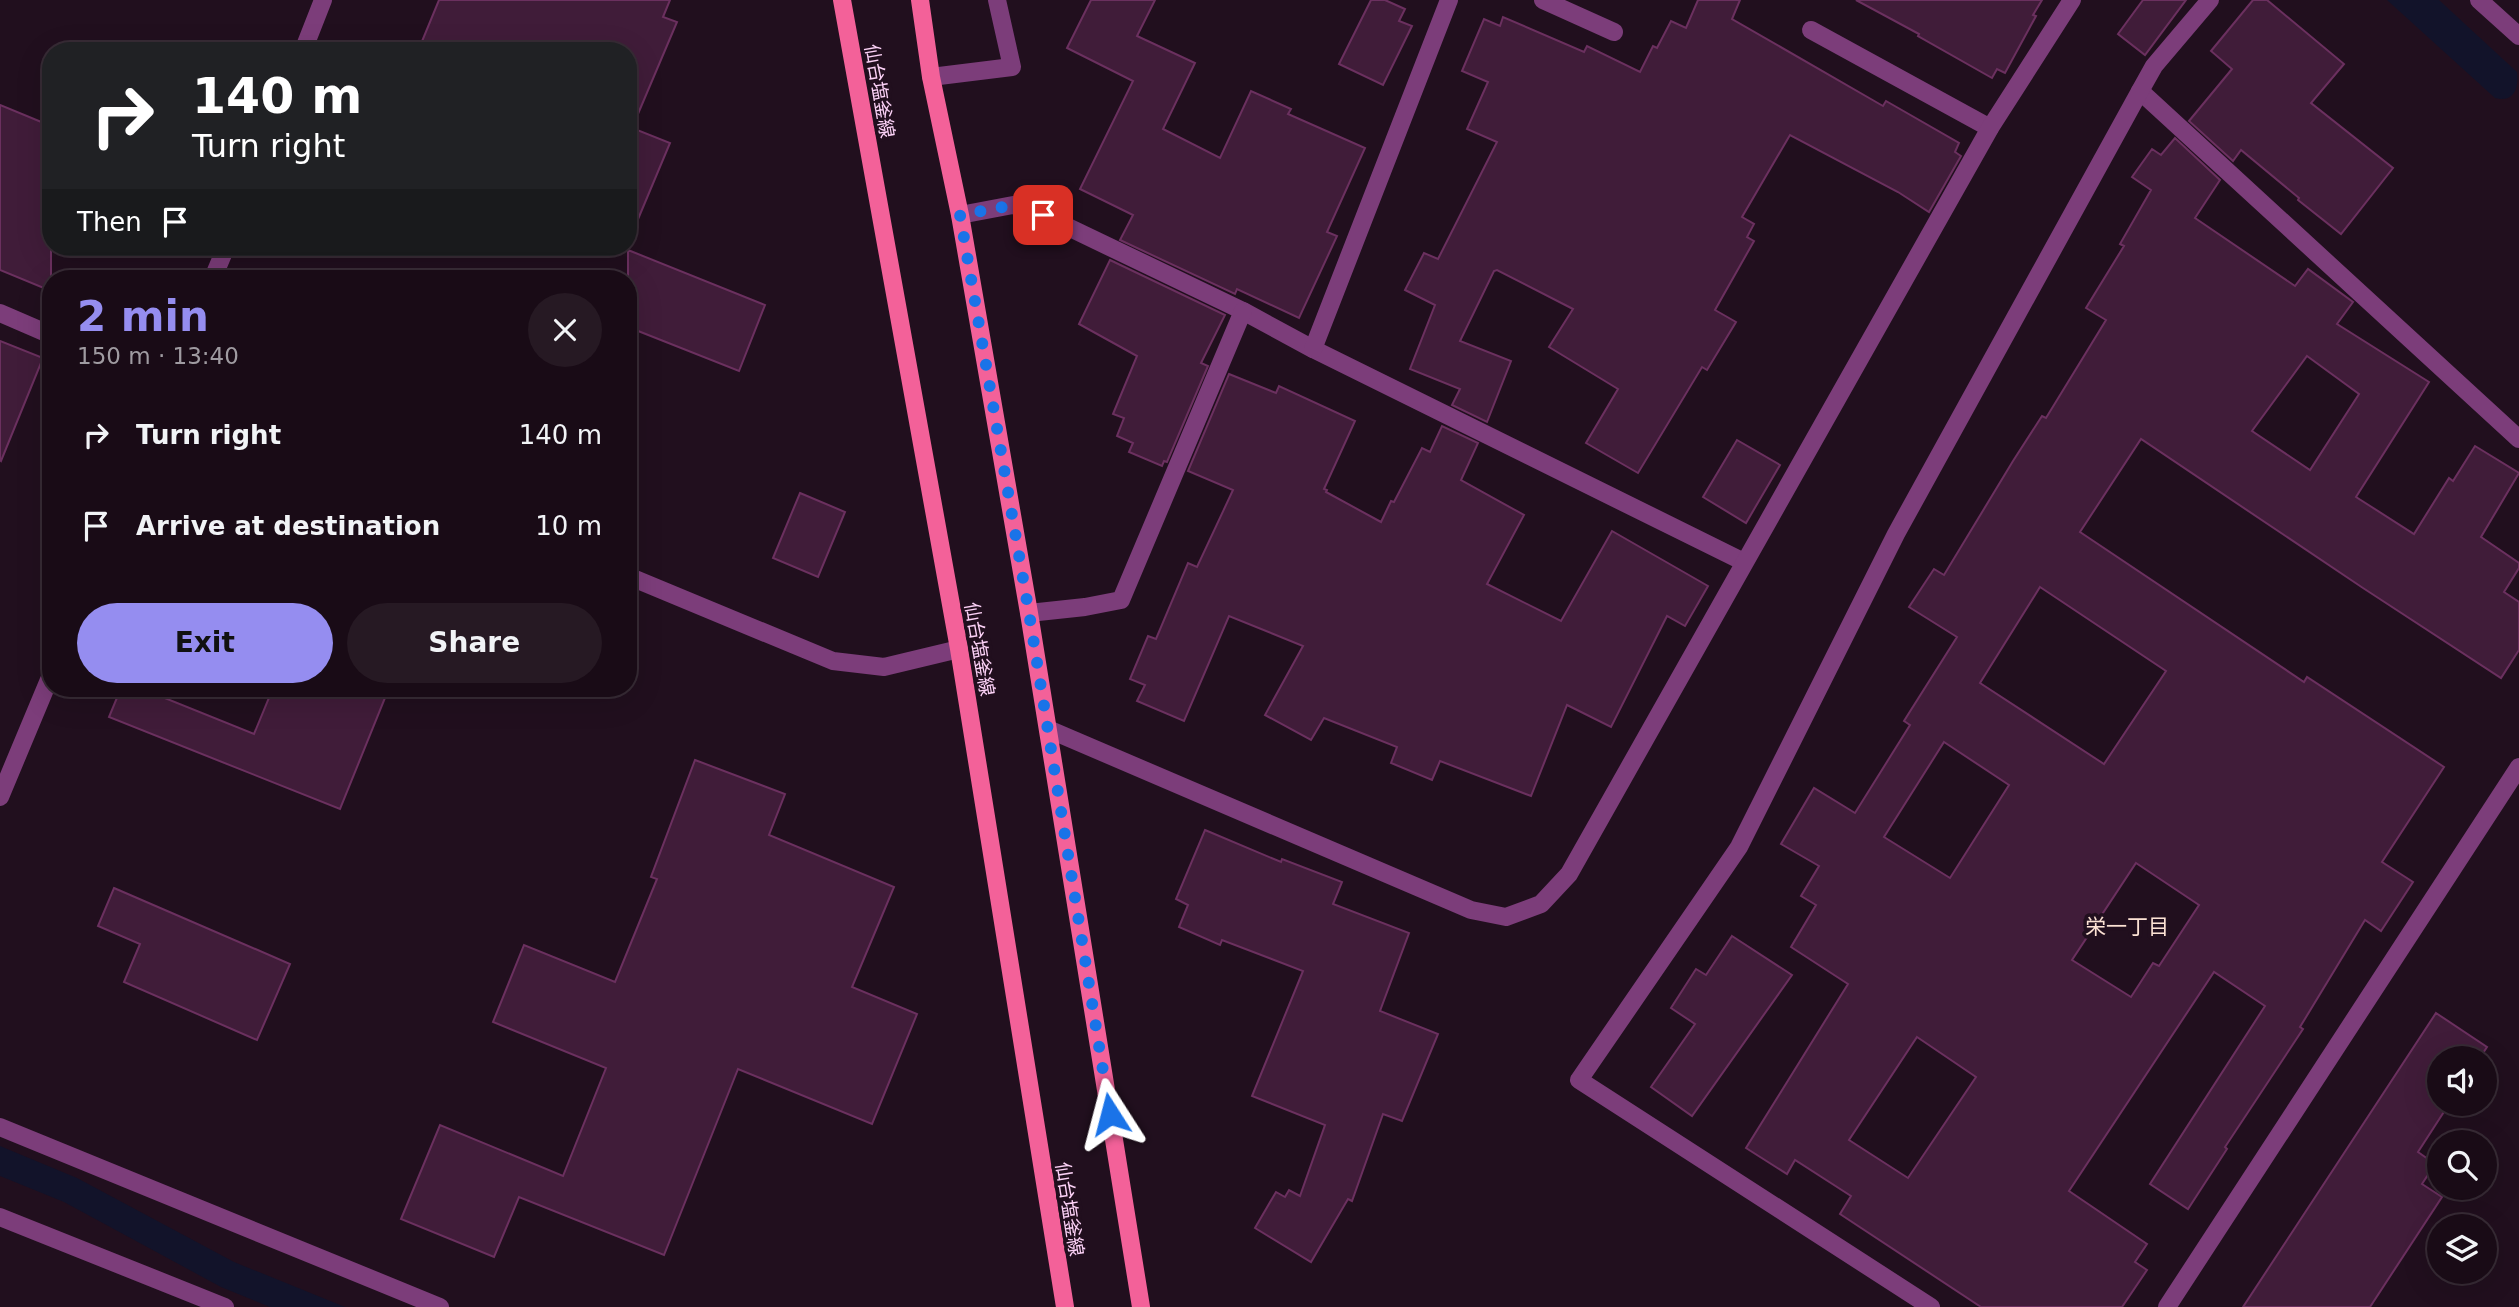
<!DOCTYPE html>
<html lang="en">
<head>
<meta charset="utf-8">
<style>
  :root { --surface:#190b16; --page:#261923; --text:#f1f3f6; --muted:#9f9ba1; --line:#372b35; --accent:#958df0 }
  body { margin:0; font-family:"DejaVu Sans","Noto Sans JP",sans-serif; background:var(--page); color:var(--text); height:100vh; display:flex; flex-direction:column; font-size:26px; white-space:nowrap }
  * { box-sizing:border-box; margin:0 }
  p { font-size:23px; color:var(--muted) }
  .icon { flex:none; width:38px; height:38px; fill:none; stroke:currentColor; stroke-width:2; stroke-linecap:round; stroke-linejoin:round }
  .map { position:relative; flex:1; overflow:hidden }
  .details { position:absolute; left:42px; top:270px; width:595px; height:427px; display:flex; flex-direction:column; background:var(--surface); border-radius:28px; box-shadow:0 7px 28px #0002,0 0 0 2px var(--line) }
  .details>* { flex:none }
  .guide { position:absolute; left:42px; top:42px; width:595px; height:214px; border-radius:28px; box-shadow:0 7px 28px #0002,0 0 0 2px var(--line); background:#202124; color:#fff; overflow:hidden }
  .controls { position:absolute; left:2427px; top:1046px; display:grid; gap:14px }
  .controls a { display:grid; place-items:center; width:70px; height:70px; border-radius:50%; background:var(--surface); box-shadow:0 7px 28px #0002,0 0 0 2px var(--line); font-size:35px }
  .pin { position:absolute; display:grid; place-items:center; width:60px; height:60px; color:#fff; margin:-30px; border-radius:14px; box-shadow:0 4px 10px #0006 }
  .me { position:absolute; width:77px; margin:-38px; rotate:351deg; stroke-linejoin:round; filter:drop-shadow(0 0 5px #0008) }
  .turn { display:flex; align-items:center; gap:24px; height:147px; padding:0 35px; font-size:32px }
  .turn .icon { width:91px; height:91px; stroke-width:2.5 }
  .turn b { display:block; font-size:49px; line-height:60px }
  .then { display:flex; align-items:center; height:66px; padding:0 35px; background:#0003; gap:14px; font-size:26px }
  .round { display:grid; place-items:center; flex:none; width:74px; height:74px; border-radius:37px; background:var(--page) }
  .summary { display:flex; align-items:center; justify-content:space-between; height:119px; padding:0 35px }
  h1 { font-size:42px; font-weight:800; line-height:52px; color:var(--accent) }
  .primary-button { display:flex; gap:14px; margin-top:auto; padding:14px 35px }
  .primary-button a { flex:1; height:80px; border-radius:42px; background:var(--accent); color:#111; font-size:28px; font-weight:800; line-height:80px; text-align:center }
  .primary-button a+a { background:var(--page); color:var(--text) }
  ul { padding:0; list-style:none }
  li { display:flex; align-items:center; gap:21px; height:91px; padding:0 35px }
  li div { flex:1 }
  li b { display:block; font-size:26px }
  li em { font-style:normal }
  .map>svg:first-child { display:block }
</style>
</head>
<body>
<div class="map">
<svg width="2519" height="1307" viewBox="0 0 2519 1307">
  <rect width="100%" height="100%" fill="#210f1e"/>
  <g fill="#12132a">
    <path d="M2387 0H2439L2517 72C2519 88 2514 103 2495 98Z"/>
    <polygon points="0,1146 77,1178 234,1262 345,1307 270,1307 221,1287 64,1202 0,1176"/>
  </g>
  <g fill="#401c39" stroke="#6b305f" stroke-width="2" fill-rule="evenodd">
    <polygon points="439,0 670,0 663,17 677,22 632,128 670,143 628,243 628,51 418,51"/>
    <polygon points="1091,0 1155,0 1137,36 1195,63 1163,129 1220,158 1251,91 1291,109 1288,114 1365,148 1327,232 1337,236 1299,318 1237,289 1235,294 1120,240 1133,215 1080,189 1133,81 1067,48"/>
    <polygon points="1371,0 1385,0 1405,9 1399,21 1412,26 1383,85 1339,64"/>
    <polygon points="1698,0 1740,0 1732,19 1883,106 1886,101 1959,143 1955,152 1961,156 1929,212 1898,192 1790,135 1742,217 1754,224 1747,237 1754,241 1715,310 1736,322 1707,370 1702,367 1638,473 1586,443 1618,389 1549,347 1573,309 1497,270 1494,271 1460,341 1511,361 1487,422 1452,405 1460,389 1410,369 1435,305 1405,290 1424,253 1438,259 1497,142 1467,129 1488,82 1462,71 1484,19 1500,26 1503,17 1584,52 1587,46 1640,72 1653,46 1657,48 1671,21 1686,28"/>
    <polygon points="1856,0 2042,0 2033,15 2036,16 2005,73 1997,69 1992,78 1918,36 1919,34"/>
    <polygon points="2143,0 2186,0 2145,55 2118,34"/>
    <polygon points="2253,0 2267,0 2344,64 2311,103 2393,168 2341,234 2298,200 2299,198 2241,150 2233,161 2189,121 2232,69 2211,51"/>
    <polygon points="0,105 51,126 51,291 0,270"/>
    <path d="M2175 138 2220 180 2195 218 2295 286 2308 269 2353 302 2337 324 2429 382 2356 497 2414 534 2449 478 2453 481 2475 446 2519 473 2481 537 2519 563V568L2504 592 2519 602V650L2501 678 2363 588 2141 439 2080 532 2304 682 2307 677 2444 767 2382 862 2413 882 2381 931 2365 920 2300 1027 2303 1029 2225 1147 2227 1149 2188 1209 2150 1184 2265 1006 2214 972 2069 1191 2147 1244 2135 1262 2147 1270 2122 1307H1981L1840 1214 1851 1196 1795 1160 1787 1174 1746 1148 1848 984 1791 947 1816 905 1801 896 1819 866 1781 844 1814 788 1855 813 1910 725 1904 721 1957 637 1909 607 1934 569 1944 575 2013 461 2042 416 2046 418 2106 320 2086 308 2124 246 2120 244 2151 190 2132 177 2152 149 2161 155ZM2307 356 2359 394 2310 470 2252 431ZM2040 587 2166 671 2104 764 1980 683ZM1944 742 2009 785 1950 878 1884 837ZM2136 863 2199 905 2159 966 2153 963 2131 997 2072 960ZM1917 1037 1976 1077 1908 1178 1849 1140Z"/>
    <polygon points="628,250 765,305 739,371 628,327"/>
    <polygon points="1110,260 1225,315 1201,363 1208,366 1167,462 1164,461 1162,466 1129,452 1133,443 1117,436 1124,418 1113,414 1137,356 1079,324"/>
    <polygon points="0,341 43,358 1,461 0,460"/>
    <polygon points="1229,374 1276,393 1279,386 1355,421 1324,489 1327,490 1326,492 1381,522 1391,501 1394,502 1422,448 1430,452 1442,426 1478,443 1461,480 1524,515 1487,584 1561,621 1612,531 1708,586 1685,626 1667,616 1611,727 1567,705 1531,796 1440,761 1432,780 1391,763 1397,747 1324,718 1311,740 1265,715 1303,646 1229,616 1184,721 1137,701 1145,685 1130,679 1148,636 1156,639 1188,563 1197,567 1233,490 1188,471"/>
    <polygon points="1737,440 1780,465 1746,523 1703,497"/>
    <polygon points="800,493 845,512 818,577 773,558"/>
    <polygon points="121,688 140,688 254,734 273,688 389,688 340,809 109,717"/>
    <polygon points="695,760 785,794 769,835 894,887 852,987 917,1014 872,1124 738,1069 664,1255 519,1197 494,1257 401,1219 440,1125 563,1176 606,1068 493,1022 524,945 615,982 657,879 651,877"/>
    <polygon points="1205,830 1281,862 1282,859 1342,882 1333,904 1409,933 1380,1011 1438,1034 1402,1121 1383,1114 1352,1201 1348,1199 1311,1262 1255,1228 1276,1192 1285,1197 1289,1190 1300,1196 1325,1125 1252,1096 1303,971 1222,940 1220,945 1179,927 1188,905 1176,899"/>
    <polygon points="114,888 290,964 257,1040 124,982 140,944 98,926"/>
    <polygon points="1732,936 1792,975 1692,1116 1651,1087 1695,1024 1671,1008 1696,969 1706,975"/>
    <polygon points="2436,1013 2487,1047 2479,1059 2440,1059 2440,1104 2449,1104 2418,1152 2435,1164 2422,1184 2442,1197 2370,1307 2243,1307"/>
  </g>
  <g fill="none" stroke-linecap="round" stroke-linejoin="round">
    <g stroke="#7c3d7a" stroke-width="18">
      <polyline points="1543,0 1614,32"/>
      <polyline points="2479,0 2519,36"/>
      <polyline points="1811,30 1990,128"/>
      <polyline points="303,51 323,0"/>
      <polyline points="931,77 1012,67 997,0"/>
      <polyline points="2140,91 2519,439"/>
      <polyline points="960,215 1013,205 1043,215 1243,311 1313,349 1744,562"/>
      <polyline points="213,278 226,247"/>
      <polyline points="0,313 51,335"/>
      <polyline points="1313,349 1449,0"/>
      <polyline points="628,576 833,661 884,667 959,649"/>
      <polyline points="1029,613 1085,607 1121,600 1243,311"/>
      <polyline points="1048,729 1471,910 1506,917 1541,904 1569,874 1990,128 2072,0"/>
      <polyline points="0,797 51,675"/>
      <polyline points="0,1127 440,1307"/>
      <polyline points="0,1217 225,1307"/>
      <polyline points="1931,1307 1579,1080 1739,847 1896,534 2140,91 2154,66 2210,0"/>
      <polyline points="2167,1307 2519,767"/>
    </g>
    <g stroke="#f36199" stroke-width="18">
      <polyline points="842,0 959,649 1065,1307"/>
      <polyline points="920,0 931,77 960,215 1029,613 1141,1307"/>
    </g>
  </g>
  <g fill="none" stroke-linecap="round" stroke-linejoin="round">
    <polyline stroke="#1a73e8" stroke-width="12" stroke-dasharray="0 21.6" points="1043,215 1013,205 960,215 1029,613 1110,1114"/>
  </g>
  <g text-anchor="middle" dominant-baseline="central" stroke-width="7" stroke-linejoin="round" paint-order="stroke">
    <g font-size="19" fill="#fcd2f7" stroke="#210f1e">
      <text transform="translate(880 91) rotate(80)">仙台塩釜線</text>
      <text transform="translate(980 649) rotate(80)">仙台塩釜線</text>
      <text transform="translate(1070 1209) rotate(81)">仙台塩釜線</text>
    </g>
    <g font-size="21" fill="#fce2d4" stroke="#210f1e">
      <text x="2127" y="927">栄一丁目</text>
    </g>
  </g>
</svg>
<div class="controls">
<a><svg class="icon" aria-label="sound" viewBox="0 0 24 24"><path d="M4 9h4l5-4v14l-5-4H4zM17 9q2 3 0 6"/></svg></a>
<a><svg class="icon" aria-label="search" viewBox="0 0 24 24"><circle cx="10" cy="10" r="6"/><path d="M15 15l6 6"/></svg></a>
<a><svg class="icon" aria-label="layers" viewBox="0 0 24 24"><path d="M12 4l9 5-9 5-9-5zM3 14l9 5 9-5"/></svg></a>
</div>
<div class="pin" style="left:1043px;top:215px;background:#d93025"><svg class="icon" aria-label="arrive" viewBox="0 0 24 24"><path d="M6 21V4h12l-3 4 3 4H6"/></svg></div>
<svg class="me" style="left:1110px;top:1114px" viewBox="-20 -20 40 40"><path d="M0-17L14 15 0 8-14 15z" fill="#1a73e8" stroke="#fff" stroke-width="4"/></svg>
<div class="guide">
<div class="turn"><svg class="icon" aria-label="right" viewBox="0 0 24 24"><path d="M7 20v-9h11M14 6l5 5-5 5"/></svg><div><b>140 m</b>Turn right</div></div>
<div class="then">Then<svg class="icon" aria-label="arrive" viewBox="0 0 24 24"><path d="M6 21V4h12l-3 4 3 4H6"/></svg></div>
</div>
<section class="details">
<div class="summary"><div><h1>2 min</h1><p>150 m · 13:40</p></div><a class="round"><svg class="icon" aria-label="close" viewBox="0 0 24 24"><path d="M6 6l12 12M18 6L6 18"/></svg></a></div>
<ul>
<li><svg class="icon" aria-label="right" viewBox="0 0 24 24"><path d="M7 20v-9h11M14 6l5 5-5 5"/></svg><div><b>Turn right</b></div><em>140 m</em></li>
<li><svg class="icon" aria-label="arrive" viewBox="0 0 24 24"><path d="M6 21V4h12l-3 4 3 4H6"/></svg><div><b>Arrive at destination</b></div><em>10 m</em></li>
</ul>
<div class="primary-button"><a>Exit</a><a>Share</a></div>
</section>
</div>
</body>
</html>
